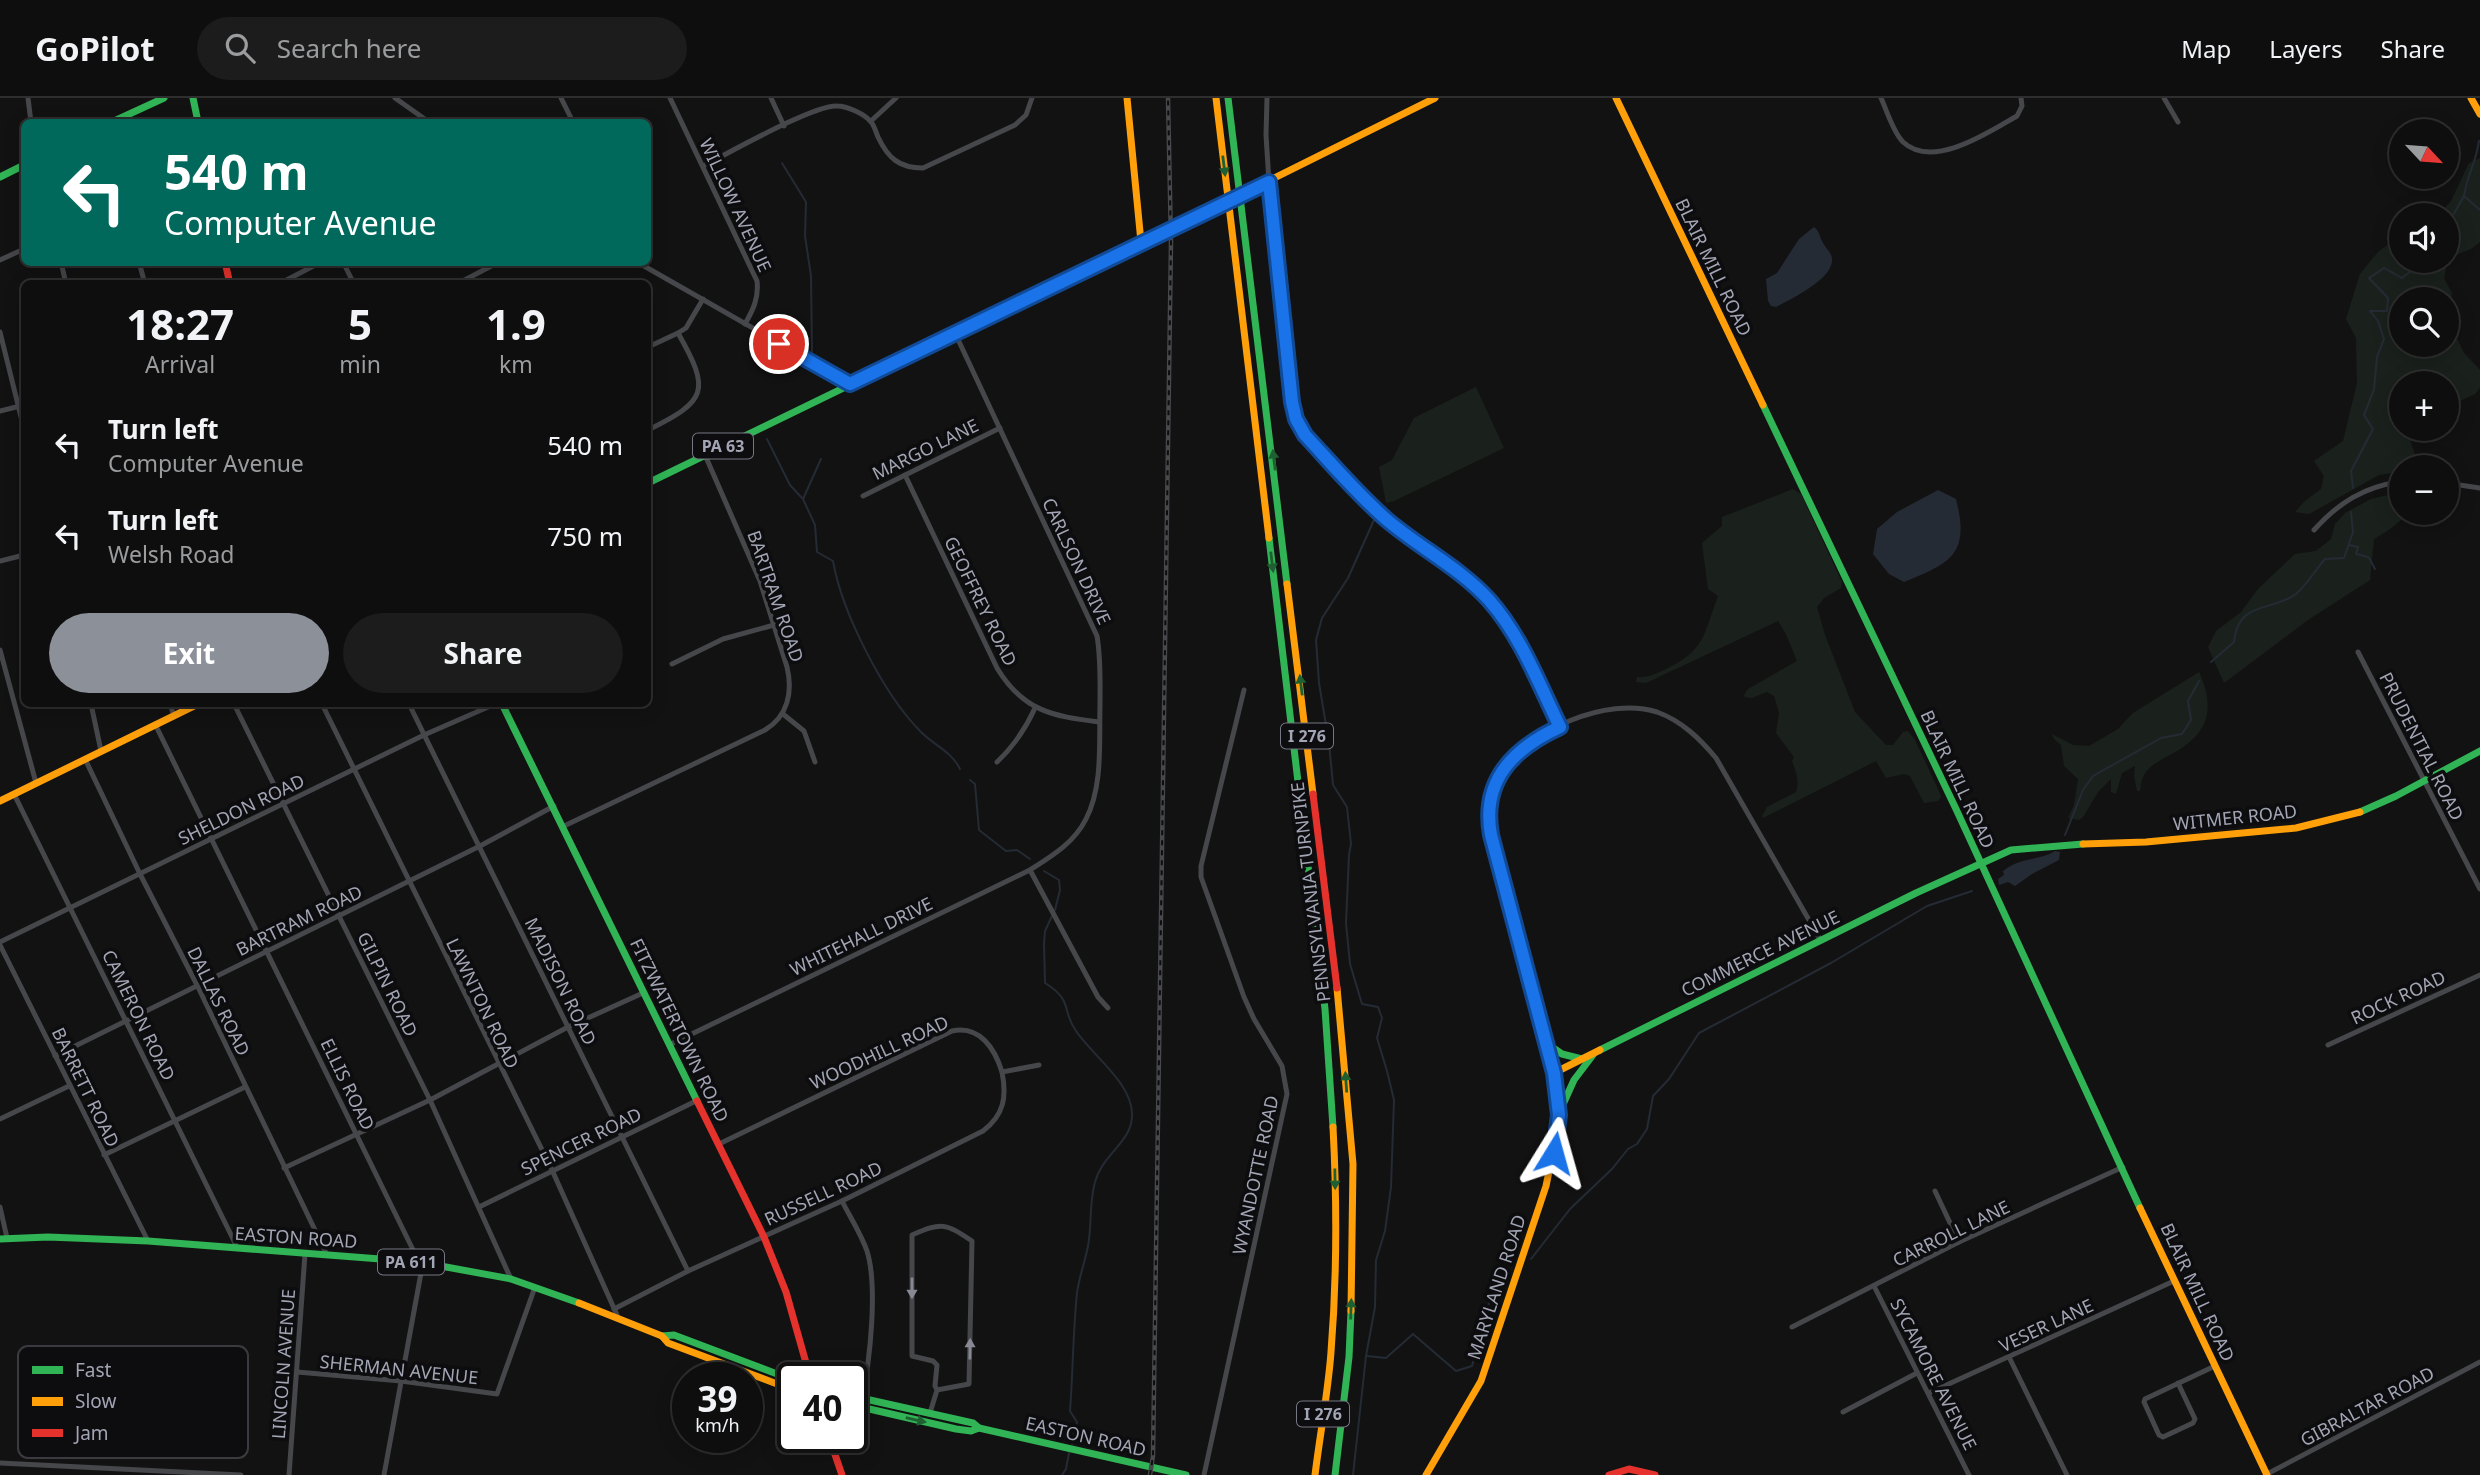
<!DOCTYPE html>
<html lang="en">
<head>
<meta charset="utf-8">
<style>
  :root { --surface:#0e0e0e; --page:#1c1c1c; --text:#f1f3f6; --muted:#9b9c9e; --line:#2e2e2e; --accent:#8c9099 }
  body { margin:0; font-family:"Noto Sans",sans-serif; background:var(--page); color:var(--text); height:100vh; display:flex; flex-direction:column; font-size:26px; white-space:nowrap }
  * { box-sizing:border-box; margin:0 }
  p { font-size:23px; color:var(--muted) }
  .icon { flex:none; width:38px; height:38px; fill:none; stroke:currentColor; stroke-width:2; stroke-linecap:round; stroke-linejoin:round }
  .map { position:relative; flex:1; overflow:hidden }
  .drawer { position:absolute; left:21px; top:182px; width:630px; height:427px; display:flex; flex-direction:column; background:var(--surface); border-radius:10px; box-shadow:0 4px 18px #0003,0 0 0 2px var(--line) }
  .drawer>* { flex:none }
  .guide { position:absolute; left:21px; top:21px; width:630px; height:147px; border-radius:10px; box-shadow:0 4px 18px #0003,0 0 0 2px var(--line); background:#00695c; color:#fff; overflow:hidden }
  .needle { width:46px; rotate:116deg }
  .fabs { position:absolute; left:2389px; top:21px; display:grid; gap:14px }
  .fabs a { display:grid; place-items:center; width:70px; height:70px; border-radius:50%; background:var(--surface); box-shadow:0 4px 18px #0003,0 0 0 2px var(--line); font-size:35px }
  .speed { position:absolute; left:672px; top:1264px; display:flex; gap:14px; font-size:35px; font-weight:700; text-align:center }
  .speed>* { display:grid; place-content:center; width:91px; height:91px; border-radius:50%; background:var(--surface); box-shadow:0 4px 18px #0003,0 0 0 2px var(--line); line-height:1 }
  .speed small { font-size:18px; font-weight:400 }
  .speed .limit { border:4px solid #111; border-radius:10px; background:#fff; color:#111 }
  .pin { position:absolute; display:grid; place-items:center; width:60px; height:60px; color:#fff; margin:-30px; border:4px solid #fff; border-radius:50%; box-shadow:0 2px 7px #0007 }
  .me { position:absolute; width:77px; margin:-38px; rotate:8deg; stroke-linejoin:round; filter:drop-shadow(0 0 5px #0008) }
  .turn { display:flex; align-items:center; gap:24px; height:147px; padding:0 28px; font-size:32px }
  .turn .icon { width:91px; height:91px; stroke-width:2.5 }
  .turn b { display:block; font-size:49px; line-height:60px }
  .eta { display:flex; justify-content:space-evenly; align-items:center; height:119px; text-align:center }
  .eta b { font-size:42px; font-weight:700; line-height:49px }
  .primary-button { display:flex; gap:14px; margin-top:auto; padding:14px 28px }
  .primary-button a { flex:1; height:80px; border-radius:42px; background:var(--accent); color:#fff; font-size:28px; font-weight:700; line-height:80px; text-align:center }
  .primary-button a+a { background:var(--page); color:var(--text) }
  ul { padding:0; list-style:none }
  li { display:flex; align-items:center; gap:21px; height:91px; padding:0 28px }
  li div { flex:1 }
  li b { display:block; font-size:26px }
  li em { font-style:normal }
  header { display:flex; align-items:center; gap:42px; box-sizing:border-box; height:98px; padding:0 35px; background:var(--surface); border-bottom:2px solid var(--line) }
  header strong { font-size:33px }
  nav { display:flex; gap:38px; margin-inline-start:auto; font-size:24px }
  .search { width:490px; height:63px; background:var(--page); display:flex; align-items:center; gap:18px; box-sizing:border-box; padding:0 24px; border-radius:38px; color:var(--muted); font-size:26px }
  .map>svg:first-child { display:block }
</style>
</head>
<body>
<header>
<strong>GoPilot</strong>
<div class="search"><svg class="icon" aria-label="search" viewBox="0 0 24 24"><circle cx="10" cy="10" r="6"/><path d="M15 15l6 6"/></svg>Search here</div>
<nav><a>Map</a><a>Layers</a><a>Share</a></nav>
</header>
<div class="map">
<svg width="2480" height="1377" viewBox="0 0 2480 1377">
  <rect width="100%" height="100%" fill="#121212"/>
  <g fill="#1a211c" fill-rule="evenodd">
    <path d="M2480 60V144L2471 151 2448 160 2444 180 2452 195 2448 222 2464 255 2480 272V290L2475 296 2447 309 2446 285H2401V331H2410L2409 339 2419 369H2401V374L2379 377 2309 416 2295 414 2305 403 2321 391 2324 378 2314 363 2343 343 2357 285 2356 240 2346 221 2360 176 2378 154 2401 137V163H2446V117H2439L2451 103 2469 65ZM2401 201H2446V247H2401Z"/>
    <polygon points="1476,289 1504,350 1394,403 1386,405 1379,369 1392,362 1414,320"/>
    <path d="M1793 391 1801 396 1842 484 1841 490 1824 500 1817 509 1825 537 1855 614 1886 647H1893L1903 634 1908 633 1915 642 1938 691 1941 699 1938 703 1924 705 1910 678 1904 676 1886 680 1876 663 1763 720 1762 718 1767 709 1796 694C1800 683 1796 674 1792 663L1794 659 1776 635 1779 615 1774 598 1767 594 1752 600 1745 599 1744 597 1748 591 1797 563 1786 536 1778 523 1646 585 1636 584 1637 579C1648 580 1655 576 1664 572 1706 552 1703 538 1718 498L1708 491 1702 445 1722 428V419Z"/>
    <polygon points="2401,394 2401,415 2406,415 2406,418 2389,432 2374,441 2370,482 2308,522 2224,585 2208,549 2216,533 2241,514 2258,491 2295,456 2316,453 2331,441 2335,426 2345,415 2371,401"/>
    <path d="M2199 574C2215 609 2210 634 2175 654 2165 660 2150 666 2144 677 2141 681 2141 689 2140 693H2137L2134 678 2135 668 2122 675 2116 696 2111 694V681L2098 694 2083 719 2079 722 2068 720 2074 707 2078 681 2064 668 2061 647 2054 641 2052 636 2073 647 2089 648 2118 631 2133 615Z"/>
  </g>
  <g fill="#252b34">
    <path d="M1814 129C1820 134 1819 137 1822 143 1825 150 1833 155 1832 163 1831 182 1791 201 1776 209L1771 208 1768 203 1766 181 1777 175 1799 141Z"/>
    <path d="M1938 392 1956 401C1970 455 1952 465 1904 484L1889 476 1873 456 1877 431 1897 414Z"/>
    <path d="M2055 753 2060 754 2059 762 2032 776 2015 788 2008 784 1999 787 1998 781 2004 777 2003 773C2020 759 2039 763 2055 753Z"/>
  </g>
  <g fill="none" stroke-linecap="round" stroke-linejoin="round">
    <g stroke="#252b34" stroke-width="2">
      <polyline points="782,65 806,104 805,138 811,178 812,254"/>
      <path d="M2464 98C2467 77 2476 65 2479 43"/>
      <polyline points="2446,123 2452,119 2464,98 2480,112"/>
      <polyline points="767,341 790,387 802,400"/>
      <path d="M821 361 803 401 815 427 817 454 833 463C842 515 884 597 921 634 935 648 951 653 960 671"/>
      <polyline points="2353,390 2351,373 2373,331 2364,317 2374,291 2377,259 2384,241 2378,223 2370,213 2387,213 2388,200 2369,180 2384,170 2402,180 2424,163"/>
      <path d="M2349 447 2358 449 2356 456C2373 460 2367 457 2375 471"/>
      <path d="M2211 564 2234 544C2238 502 2272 514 2296 496 2306 488 2316 471 2325 461L2344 460 2353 434 2351 414"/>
      <polyline points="970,682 975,686 979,732 1006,753 1017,752 1030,761"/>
      <polyline points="2065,737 2083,692 2093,678 2161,640 2182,636 2191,622 2188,603 2199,583"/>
      <polyline points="1044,773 1059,782 1060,792 1055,812"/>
      <path d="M1052 818 1045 833 1044 846 1045 885C1074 903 1061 912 1076 933 1092 957 1132 985 1132 1016 1133 1044 1102 1056 1095 1084 1089 1105 1092 1127 1088 1148 1085 1164 1079 1179 1077 1195 1073 1234 1073 1273 1070 1313L1077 1324 1072 1346"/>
      <polyline points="1531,1161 1570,1111 1612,1071 1628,1051 1637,1046 1647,1031 1653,998 1669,981 1699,935 1831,865 1927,808 1972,793"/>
      <polyline points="1367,1258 1386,1260 1413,1236 1456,1273 1472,1268 1490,1201 1502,1186"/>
      <polyline points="1062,1377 1066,1371 1069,1355"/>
      <polyline points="1353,1377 1366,1258 1375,1209 1376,1162 1385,1133 1391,1089 1394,1002 1387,973 1377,940 1382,920 1378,909 1362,906 1350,866 1346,825 1349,757 1351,746 1347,709 1333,687 1329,645 1319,585 1316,542 1322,520 1348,480 1374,422"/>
    </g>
    <g stroke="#46474b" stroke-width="5">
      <polyline points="28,0 31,24"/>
      <polyline points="395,0 429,24"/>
      <polyline points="561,0 573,24"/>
      <path d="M670 0 757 183C759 200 753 212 745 226"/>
      <polyline points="771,0 784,28"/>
      <path d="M1267 0 1266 37 1269 84 1292 304 1296 321 1305 337C1331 365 1358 397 1387 422 1420 450 1460 470 1489 502 1521 538 1539 586 1560 629"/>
      <path d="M1881 0C1887 13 1893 34 1903 44 1933 72 1989 34 2017 18L2022 8 2021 0"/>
      <polyline points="2164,0 2178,24"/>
      <polyline points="871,23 896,0"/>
      <path d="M703 68C729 55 813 7 837 8 847 8 865 16 871 24 874 27 876 34 878 39 888 60 899 70 923 70L1015 27 1026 17 1032 0"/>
      <polyline points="0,162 24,151"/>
      <polyline points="61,164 66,186"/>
      <polyline points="139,164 145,186"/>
      <polyline points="343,164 354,186"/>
      <polyline points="637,164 851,286"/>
      <polyline points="279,186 321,164"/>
      <polyline points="457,186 499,164"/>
      <polyline points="0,234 24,331"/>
      <polyline points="648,249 678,235"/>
      <polyline points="0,313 24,307"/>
      <path d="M648 332C707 303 711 293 678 235L686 230 703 201"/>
      <path d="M905 377 997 570C1023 613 1052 618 1099 624"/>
      <polyline points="2446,385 2480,390"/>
      <polyline points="863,398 1000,330"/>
      <path d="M2314 432C2338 405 2365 388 2401 384"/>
      <polyline points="0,463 24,457"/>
      <polyline points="0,552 36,685"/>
      <polyline points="2358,554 2480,791"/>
      <polyline points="672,566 723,541 774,527"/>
      <polyline points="91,606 101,653"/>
      <polyline points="170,606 174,618"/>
      <polyline points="234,606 430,1002 511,1181"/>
      <polyline points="322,606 552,1072 617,1217"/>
      <polyline points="409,606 688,1173"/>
      <polyline points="783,616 804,633 815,664"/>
      <polyline points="155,626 419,1164 421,1175 384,1377"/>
      <polyline points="85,661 140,776 198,889 327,1157"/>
      <path d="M997 664C1014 648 1025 632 1035 610"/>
      <polyline points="14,696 237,1149"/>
      <path d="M564 728 765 632C788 618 793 594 787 569L760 483 705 357"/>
      <polyline points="1030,772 1098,899 1108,910"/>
      <polyline points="0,844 424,637 495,606"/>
      <polyline points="0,847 148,1143"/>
      <path d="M669 947 1030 772C1052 758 1074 745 1086 721 1103 688 1099 645 1100 608 1100 585 1101 561 1097 538L955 235"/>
      <polyline points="2328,947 2480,877"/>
      <polyline points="55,958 480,748 554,708"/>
      <path d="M1554 975 1490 733C1489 714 1490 692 1501 676 1528 632 1607 598 1657 614 1682 623 1700 641 1716 660L1821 843"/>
      <polyline points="0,1021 69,988"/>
      <path d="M719 1046 952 933C980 927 995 951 1002 974L1039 967"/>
      <polyline points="104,1057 245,989"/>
      <polyline points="284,1070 430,1002 568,929 643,895"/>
      <polyline points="1935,1093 1959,1144"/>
      <path d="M842 1103C850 1119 861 1136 867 1153 878 1188 870 1263 862 1300"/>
      <polyline points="0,1109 7,1140"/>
      <polyline points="479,1109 696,1003"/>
      <polyline points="1874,1188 1969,1377"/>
      <path d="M614 1211 688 1173 842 1103 983 1033C1004 1017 1007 999 1002 974"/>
      <polyline points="1792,1229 1959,1144 2123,1069"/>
      <polyline points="2009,1259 2067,1377"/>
      <polyline points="297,1274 401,1283 497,1296 535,1189"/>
      <polyline points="2178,1285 2195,1321 2193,1325 2163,1339 2159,1337 2144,1304 2145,1301 2215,1268"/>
      <polyline points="1929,1295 2174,1183"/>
      <polyline points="1843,1314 1917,1275"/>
      <path d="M930 1315 937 1292 935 1288 937 1267 933 1263 912 1258V1137C942 1124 945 1125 972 1143L969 1286 937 1292"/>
      <polyline points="0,1365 241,1377"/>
      <polyline points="2267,1376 2480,1264"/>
      <polyline points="289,1377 305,1156"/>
      <polyline points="1204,1377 1287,996 1282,968 1254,921 1244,899 1201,779 1201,768 1244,592"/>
    </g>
    <g stroke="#30b455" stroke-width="7">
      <polyline points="193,0 198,24"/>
      <polyline points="1228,0 1287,486"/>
      <polyline points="112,24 164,0"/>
      <polyline points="0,79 24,67"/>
      <polyline points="1182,126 1213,110"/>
      <polyline points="1763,307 1956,711 2140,1110"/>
      <polyline points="648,385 1156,138"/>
      <polyline points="1269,440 1325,911 1333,1029"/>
      <polyline points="502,606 697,1003"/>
      <polyline points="2360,714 2396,698 2480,653"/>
      <polyline points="1546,945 1562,956 1582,961"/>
      <polyline points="1600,952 1916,795 2011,752 2083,746"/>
      <polyline points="1560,1013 1574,982 1593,957"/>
      <polyline points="0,1141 48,1139 148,1143 419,1164 511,1181 579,1205"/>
      <polyline points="662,1238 674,1237 793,1282"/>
      <polyline points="852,1298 973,1325 979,1330 1186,1377"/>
      <polyline points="852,1307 956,1331 971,1333 979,1330"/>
      <polyline points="1335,1377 1349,1259 1351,1213"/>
    </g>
    <g stroke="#ff9f0a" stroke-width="7">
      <polyline points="1127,0 1141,144"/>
      <polyline points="1216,0 1269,440"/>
      <polyline points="1616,0 1763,307"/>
      <polyline points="2471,0 2480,16"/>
      <polyline points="1254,90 1435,0"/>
      <polyline points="1287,486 1313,696"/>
      <polyline points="0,703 198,606"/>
      <polyline points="2083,746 2146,744 2296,730 2360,714"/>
      <polyline points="1337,890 1353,1066 1351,1213"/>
      <polyline points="2140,1110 2267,1377"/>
      <polyline points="579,1205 662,1238 668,1245 793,1292"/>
      <path d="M1315 1377C1320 1336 1328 1295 1331 1254 1337 1179 1337 1104 1333 1029"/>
      <polyline points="1426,1377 1481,1283 1546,1088 1558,1030 1559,1008 1554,975 1600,952"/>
    </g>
    <g stroke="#e5322d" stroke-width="7">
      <polyline points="225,164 230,186"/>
      <polyline points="1313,696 1337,890"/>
      <polyline points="697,1003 764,1139 786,1194 810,1279"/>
      <polyline points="829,1339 842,1377"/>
      <polyline points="1609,1377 1629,1371 1655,1377"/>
    </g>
    <g stroke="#46484b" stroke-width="4.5">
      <polyline id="rail" points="1150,1377 1153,1358 1171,145 1168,0"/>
    </g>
    <use href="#rail" stroke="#0d0c0e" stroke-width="2" stroke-dasharray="5" stroke-linecap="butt"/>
    <g stroke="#30b455" stroke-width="8">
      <polyline points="1213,110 1254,90"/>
      <polyline points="1156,138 1182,126"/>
    </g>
  </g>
  <defs><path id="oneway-solid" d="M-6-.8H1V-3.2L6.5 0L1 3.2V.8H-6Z" transform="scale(1.75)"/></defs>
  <g fill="#1e6032">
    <use href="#oneway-solid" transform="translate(1224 68) rotate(83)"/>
    <use href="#oneway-solid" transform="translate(1274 362) rotate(-97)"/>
    <use href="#oneway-solid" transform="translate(1272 464) rotate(83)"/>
    <use href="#oneway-solid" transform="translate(1301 587) rotate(-97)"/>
    <use href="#oneway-solid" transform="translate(1346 984) rotate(-94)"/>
    <use href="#oneway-solid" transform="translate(1335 1081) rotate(89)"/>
    <use href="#oneway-solid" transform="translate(1351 1211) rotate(-88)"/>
    <use href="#oneway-solid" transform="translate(916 1322) rotate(13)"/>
  </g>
  <g fill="#868994">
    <use href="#oneway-solid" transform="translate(912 1190) rotate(90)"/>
    <use href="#oneway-solid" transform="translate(970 1251) rotate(-89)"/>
  </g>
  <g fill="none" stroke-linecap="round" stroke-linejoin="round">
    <g stroke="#114b97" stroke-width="18">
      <path id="route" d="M779 246 850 286 1269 84 1292 304 1296 321 1305 337C1331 365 1358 397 1387 422 1420 450 1460 470 1489 502 1521 538 1539 586 1560 629 1514 650 1481 682 1491 737L1554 975 1559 1017 1554 1055"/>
    </g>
    <use href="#route" stroke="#1a73e8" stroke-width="12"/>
  </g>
  <g text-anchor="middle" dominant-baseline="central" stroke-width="7" stroke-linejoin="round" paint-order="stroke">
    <g fill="#0d0c0e" stroke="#757782" stroke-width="2">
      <rect x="693" y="335.5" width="60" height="25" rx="5"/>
      <rect x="1281" y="625.5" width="52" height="25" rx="5"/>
      <rect x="378" y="1151.5" width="66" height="25" rx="5"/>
      <rect x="1297" y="1303.5" width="52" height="25" rx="5"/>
    </g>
    <g font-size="16" font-weight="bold" fill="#a2a5b4">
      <text x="723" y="348">PA 63</text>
      <text x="1307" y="638">I 276</text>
      <text x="411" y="1164">PA 611</text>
      <text x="1323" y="1316">I 276</text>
    </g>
    <g font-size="18" fill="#a2a5b4" stroke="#0d0c0e">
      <text transform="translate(736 107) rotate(65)">WILLOW AVENUE</text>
      <text transform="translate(1714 169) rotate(64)">BLAIR MILL ROAD</text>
      <text transform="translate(925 351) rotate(-26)">MARGO LANE</text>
      <text transform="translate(1077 463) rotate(65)">CARLSON DRIVE</text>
      <text transform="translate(776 498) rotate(71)">BARTRAM ROAD</text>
      <text transform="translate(981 503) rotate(64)">GEOFFREY ROAD</text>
      <text transform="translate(2422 648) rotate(63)">PRUDENTIAL ROAD</text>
      <text transform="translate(1958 681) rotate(65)">BLAIR MILL ROAD</text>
      <text transform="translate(241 711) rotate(-26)">SHELDON ROAD</text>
      <text transform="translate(2235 719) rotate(-6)">WITMER ROAD</text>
      <text transform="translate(1310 794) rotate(-97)">PENNSYLVANIA TURNPIKE</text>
      <text transform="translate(299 822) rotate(-26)">BARTRAM ROAD</text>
      <text transform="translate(861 838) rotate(-26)">WHITEHALL DRIVE</text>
      <text transform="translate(1760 855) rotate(-26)">COMMERCE AVENUE</text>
      <text transform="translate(561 883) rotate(64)">MADISON ROAD</text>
      <text transform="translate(388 886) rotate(64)">GILPIN ROAD</text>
      <text transform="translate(2398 899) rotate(-25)">ROCK ROAD</text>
      <text transform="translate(219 903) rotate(64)">DALLAS ROAD</text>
      <text transform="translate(483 905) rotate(64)">LAWNTON ROAD</text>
      <text transform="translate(139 917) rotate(64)">CAMERON ROAD</text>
      <text transform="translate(680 932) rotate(64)">FITZWATERTOWN ROAD</text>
      <text transform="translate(879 954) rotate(-25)">WOODHILL ROAD</text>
      <text transform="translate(348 986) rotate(64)">ELLIS ROAD</text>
      <text transform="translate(86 989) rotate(64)">BARRETT ROAD</text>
      <text transform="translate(581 1043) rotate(-26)">SPENCER ROAD</text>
      <text transform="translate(1255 1077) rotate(-78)">WYANDOTTE ROAD</text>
      <text transform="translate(823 1095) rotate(-25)">RUSSELL ROAD</text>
      <text transform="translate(1951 1135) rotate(-26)">CARROLL LANE</text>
      <text transform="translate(296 1139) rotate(4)">EASTON ROAD</text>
      <text transform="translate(1496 1189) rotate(-72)">MARYLAND ROAD</text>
      <text transform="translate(2198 1194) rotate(65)">BLAIR MILL ROAD</text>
      <text transform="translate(2046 1227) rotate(-25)">VESER LANE</text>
      <text transform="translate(283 1266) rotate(-86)">LINCOLN AVENUE</text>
      <text transform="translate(399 1271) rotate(6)">SHERMAN AVENUE</text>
      <text transform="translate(1934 1276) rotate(63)">SYCAMORE AVENUE</text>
      <text transform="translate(2367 1308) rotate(-28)">GIBRALTAR ROAD</text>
      <text transform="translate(1086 1338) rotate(13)">EASTON ROAD</text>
    </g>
  </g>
  <rect x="18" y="1248" width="230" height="112" rx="10" fill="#0d0c0e" stroke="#3a3a40" stroke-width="2"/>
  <rect x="32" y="1268" width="31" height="8" fill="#30b455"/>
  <rect x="32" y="1299" width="31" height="9" fill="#ff9f0a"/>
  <rect x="32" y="1331" width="31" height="8" fill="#e5322d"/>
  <g font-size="19" fill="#a2a5b4">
    <text x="75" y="1279">Fast</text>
    <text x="75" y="1310">Slow</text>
    <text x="75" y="1342">Jam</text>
  </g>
</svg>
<div class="fabs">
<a><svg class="needle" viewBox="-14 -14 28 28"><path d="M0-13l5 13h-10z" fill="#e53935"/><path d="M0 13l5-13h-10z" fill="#9b9c9e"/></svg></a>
<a><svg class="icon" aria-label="sound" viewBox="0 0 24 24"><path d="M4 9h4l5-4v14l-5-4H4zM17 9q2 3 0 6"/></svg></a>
<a><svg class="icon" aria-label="search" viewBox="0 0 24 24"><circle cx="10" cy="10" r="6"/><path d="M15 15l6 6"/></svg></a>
<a>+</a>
<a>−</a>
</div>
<div class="speed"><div>39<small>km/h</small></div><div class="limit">40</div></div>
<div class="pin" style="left:779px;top:246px;background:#d93025"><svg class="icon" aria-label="arrive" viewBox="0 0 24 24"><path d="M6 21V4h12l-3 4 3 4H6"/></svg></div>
<svg class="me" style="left:1554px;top:1055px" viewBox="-20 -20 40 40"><path d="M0-17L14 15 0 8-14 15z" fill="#1a73e8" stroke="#fff" stroke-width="4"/></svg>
<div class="guide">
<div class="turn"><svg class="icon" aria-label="left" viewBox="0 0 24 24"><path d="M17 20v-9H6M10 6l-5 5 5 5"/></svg><div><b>540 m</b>Computer Avenue</div></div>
</div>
<section class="drawer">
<div class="eta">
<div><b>18:27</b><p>Arrival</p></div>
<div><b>5</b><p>min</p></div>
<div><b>1.9</b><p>km</p></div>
</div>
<ul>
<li><svg class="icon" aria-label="left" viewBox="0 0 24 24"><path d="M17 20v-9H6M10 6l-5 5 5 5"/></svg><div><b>Turn left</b><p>Computer Avenue</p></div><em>540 m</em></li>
<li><svg class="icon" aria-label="left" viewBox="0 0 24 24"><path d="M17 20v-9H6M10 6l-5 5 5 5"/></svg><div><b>Turn left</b><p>Welsh Road</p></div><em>750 m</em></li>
</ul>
<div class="primary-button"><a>Exit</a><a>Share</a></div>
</section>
</div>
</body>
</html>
